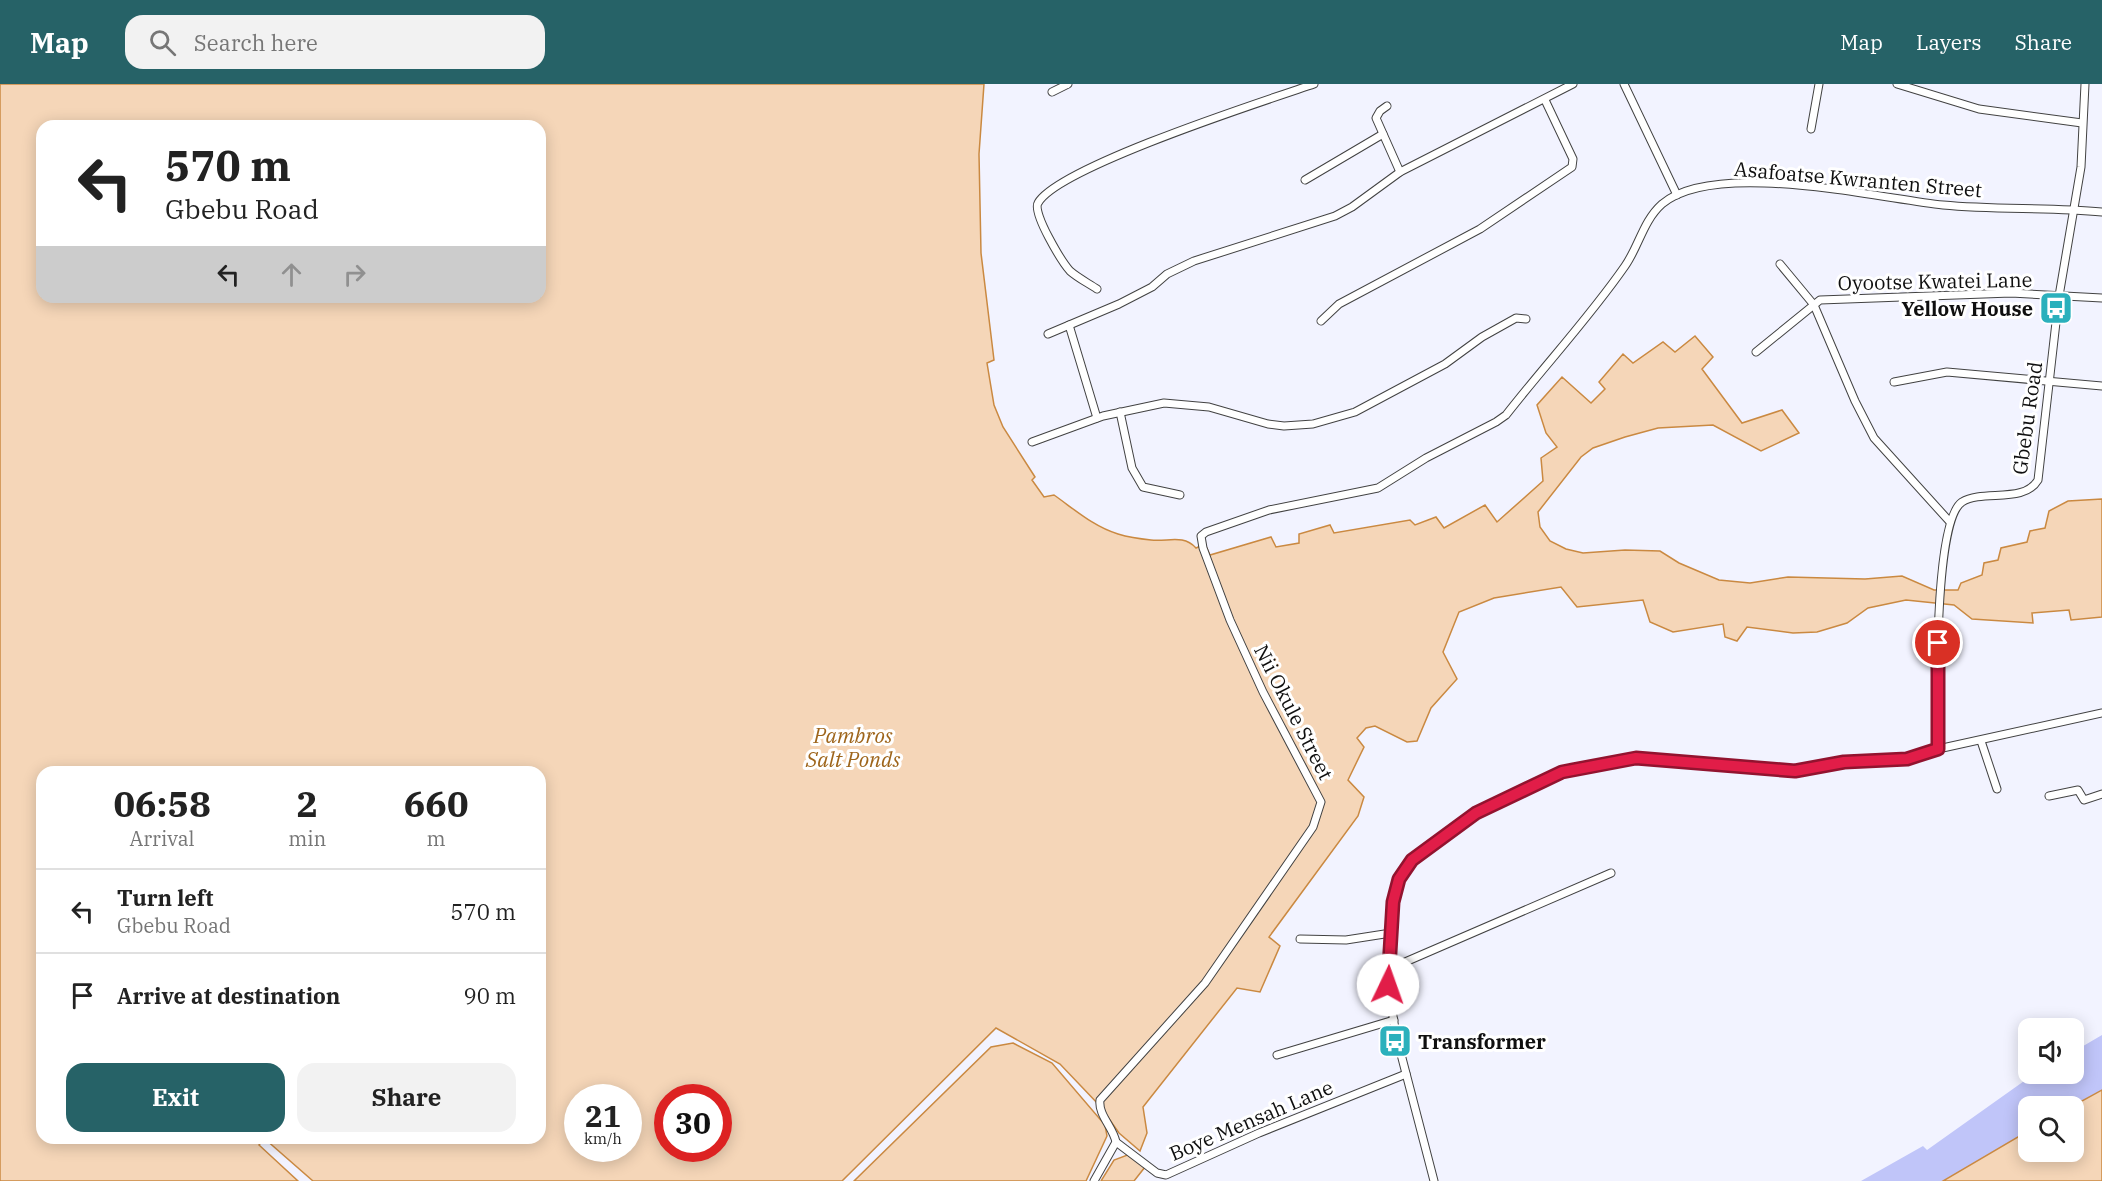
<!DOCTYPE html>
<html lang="en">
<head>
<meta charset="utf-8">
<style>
  :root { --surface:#fff; --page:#f2f2f2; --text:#222; --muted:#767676; --line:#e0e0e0; --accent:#266267 }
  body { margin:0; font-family:"IBM Plex Serif",serif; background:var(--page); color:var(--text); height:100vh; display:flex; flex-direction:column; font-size:22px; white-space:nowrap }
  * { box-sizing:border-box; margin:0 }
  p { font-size:20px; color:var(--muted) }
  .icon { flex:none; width:33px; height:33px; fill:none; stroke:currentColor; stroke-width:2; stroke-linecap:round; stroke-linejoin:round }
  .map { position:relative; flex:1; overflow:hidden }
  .details { position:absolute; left:36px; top:682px; width:510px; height:378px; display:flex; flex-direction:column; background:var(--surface); border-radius:18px; box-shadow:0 3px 15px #0003 }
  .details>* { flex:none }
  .guide { position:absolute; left:36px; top:36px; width:510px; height:183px; border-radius:18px; box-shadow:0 3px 15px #0003; background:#fff; color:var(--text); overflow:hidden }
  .controls { position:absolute; left:2018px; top:934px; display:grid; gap:12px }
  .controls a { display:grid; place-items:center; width:66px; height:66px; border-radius:12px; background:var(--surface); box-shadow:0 3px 15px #0003; font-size:30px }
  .speed { position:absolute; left:564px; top:1000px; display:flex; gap:12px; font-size:30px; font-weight:700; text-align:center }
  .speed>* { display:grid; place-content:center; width:78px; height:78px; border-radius:50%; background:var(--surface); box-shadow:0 3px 15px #0003; line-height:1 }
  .speed small { font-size:15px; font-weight:400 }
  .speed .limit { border:9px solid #d22; background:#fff; color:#111 }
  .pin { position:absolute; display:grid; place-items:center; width:51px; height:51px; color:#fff; margin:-26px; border:3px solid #fff; border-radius:50%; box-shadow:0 2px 6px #0007 }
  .me { position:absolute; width:66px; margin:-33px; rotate:3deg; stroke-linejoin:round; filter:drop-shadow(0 0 4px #0008) }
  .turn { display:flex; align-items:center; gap:21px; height:126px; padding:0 30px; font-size:27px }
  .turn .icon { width:78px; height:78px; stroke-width:2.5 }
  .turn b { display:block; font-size:42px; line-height:51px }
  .lanes { display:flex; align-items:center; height:57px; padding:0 30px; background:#0003; justify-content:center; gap:30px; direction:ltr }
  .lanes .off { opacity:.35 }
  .eta { display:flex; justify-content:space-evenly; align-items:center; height:102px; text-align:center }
  .eta b { font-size:36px; font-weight:700; line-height:42px }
  .primary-button { display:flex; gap:12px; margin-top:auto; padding:12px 30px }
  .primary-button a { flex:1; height:69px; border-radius:18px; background:var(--accent); color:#fff; font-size:24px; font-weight:700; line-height:69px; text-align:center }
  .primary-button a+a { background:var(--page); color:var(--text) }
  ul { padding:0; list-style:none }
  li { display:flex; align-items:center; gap:18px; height:84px; padding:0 30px; border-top:2px solid var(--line) }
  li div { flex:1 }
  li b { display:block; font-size:22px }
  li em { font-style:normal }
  header { display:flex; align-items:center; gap:36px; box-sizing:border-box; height:84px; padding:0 30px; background:var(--accent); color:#fff }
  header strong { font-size:28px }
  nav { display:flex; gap:33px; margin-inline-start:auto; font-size:21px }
  .search { width:420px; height:54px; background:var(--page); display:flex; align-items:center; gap:15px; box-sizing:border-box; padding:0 21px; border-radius:18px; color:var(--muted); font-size:22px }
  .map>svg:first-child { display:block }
</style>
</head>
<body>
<header>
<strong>Map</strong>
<div class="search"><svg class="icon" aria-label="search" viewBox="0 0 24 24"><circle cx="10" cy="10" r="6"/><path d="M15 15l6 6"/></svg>Search here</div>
<nav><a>Map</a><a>Layers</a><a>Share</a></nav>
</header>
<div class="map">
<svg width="2102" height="1097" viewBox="0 0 2102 1097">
  <rect width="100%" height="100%" fill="#f2f3ff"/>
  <polygon fill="#c0c5f9" points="2102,951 2102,1006 2071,1023 2028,1023 2028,1047 1943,1097 1861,1097 1923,1062 1927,1066 2034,990 2073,990 2073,968"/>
  <g fill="#f5d6b8" stroke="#ca8941" stroke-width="1.5" fill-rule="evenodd">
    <path d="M0 0H984L979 70 981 169 994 276 987 279 994 321 1003 343 1035 393 1032 396 1044 413 1054 411C1074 425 1094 443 1118 450 1128 453 1141 455 1151 456 1168 458 1183 450 1196 464L1205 460 1210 471 1271 453 1276 463 1299 459V450L1330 441 1334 449 1410 436 1415 441 1436 433 1444 444 1485 421 1497 438 1543 397 1541 374 1557 363 1546 349 1537 321 1562 293 1591 319 1605 305 1599 298 1623 270 1633 279 1663 258 1675 268 1695 252 1713 273 1702 285 1742 339 1782 326 1799 349 1761 367 1713 341 1658 344 1625 353 1593 364 1581 373 1538 428 1540 443 1550 457 1566 465 1583 469 1625 466 1660 467 1679 479 1719 496 1750 499 1788 493 1865 495 1902 492 1934 506H1958L1961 499 1982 491 1984 479 1998 476 2001 464 2027 458 2030 447 2045 444 2049 427 2068 417 2102 415V533L2071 536 2069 526 2032 529 2033 539 1972 535 1954 521 1906 516 1868 524 1847 539 1817 548 1793 549 1747 543 1737 557 1725 553 1723 540 1673 548 1650 538 1643 516 1577 523 1561 503 1494 514 1459 528 1443 568 1457 595 1431 624 1417 657 1407 658 1375 642 1366 644 1357 654 1364 663 1348 696 1364 713 1358 732 1269 853 1280 862 1260 908 1237 904 1143 1023 1147 1049 1140 1067 1119 1049 1100 1022 1060 980 996 944 842 1097H313L265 1055 540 1054V688H42V1054L264 1055 259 1061 298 1097H0ZM42 42H540V213H42ZM578 1014H628V1065H578ZM668 1014H718V1065H668Z"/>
    <polygon points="1013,959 1052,979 1105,1041 1107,1052 1086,1097 854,1097 991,963"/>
    <polygon points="2102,1006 2102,1097 1943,1097 2028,1047 2028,1068 2073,1068 2071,1023"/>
    <polygon points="1130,1070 1145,1083 1134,1097 1101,1097 1114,1076"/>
  </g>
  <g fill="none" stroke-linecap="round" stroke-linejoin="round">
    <g stroke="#424242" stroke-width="9">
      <g id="minor">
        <polyline points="1624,0 1677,111"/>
        <polyline points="1897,0 1979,25 2082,39"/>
        <polyline points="1052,8 1068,0"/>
        <polyline points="1387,22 1380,27 1376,34 1400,88"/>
        <polyline points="1811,45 1819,0"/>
        <polyline points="1305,96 1383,50"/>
        <polyline points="1780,180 1814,221 1855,317 1874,354 1950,438"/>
        <path d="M1097 205C1088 199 1078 194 1070 187 1062 178 1032 129 1038 119 1058 83 1267 16 1314 0"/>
        <polyline points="1321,237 1339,220 1480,145 1572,83 1573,75 1545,16"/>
        <polyline points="1069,241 1097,334"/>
        <polyline points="1048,250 1119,220 1152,203 1167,190 1194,177 1335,132 1352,123 1400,88 1573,0"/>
        <polyline points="1756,268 1820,216 2011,209 2102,214"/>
        <polyline points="1894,298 1947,288 2102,302"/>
        <polyline points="1120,328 1132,384 1143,403 1180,411"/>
        <polyline points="1032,358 1103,332 1164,319 1209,323 1268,340 1284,342 1313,340 1355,328 1445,280 1482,253 1516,234 1526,235"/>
        <polyline points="1981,657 1997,705"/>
        <path d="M1938 665C1937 627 1933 437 1962 418 1983 405 2024 420 2038 396L2059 212 2081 83 2085 0"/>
        <polyline points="2049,712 2078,706 2084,716 2102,710"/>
        <polyline points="1300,855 1346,856 1391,849"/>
        <polyline points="1389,885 1611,789"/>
        <polyline points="1277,971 1394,936"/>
        <polyline points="1116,1058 1157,1089 1166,1091 1259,1049 1406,990"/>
        <path d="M1094 1097 1116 1058C1113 1043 1098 1031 1100 1016L1205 899 1313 743 1321 718 1263 608 1230 536 1203 464 1201 452 1206 448 1269 426 1378 404 1426 374 1496 338 1506 331C1545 281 1589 234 1625 182 1639 162 1643 137 1662 120 1714 75 1877 114 1943 121 1996 126 2049 123 2102 128"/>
        <polyline points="1434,1097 1396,951 1388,901 1393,818 1399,795 1412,776 1441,754 1476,729 1561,689 1637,674 1711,679 1750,685 1811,686 1844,678 1907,675 1938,665 2102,629"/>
      </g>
    </g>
    <use href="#minor" stroke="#fff" stroke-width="7"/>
  </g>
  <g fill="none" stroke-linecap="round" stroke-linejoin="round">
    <g stroke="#92132f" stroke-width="15">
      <polyline id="route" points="1388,901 1393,818 1399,795 1412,776 1476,729 1562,688 1636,674 1795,687 1844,678 1907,675 1938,665 1938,559"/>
    </g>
    <use href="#route" stroke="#e11d48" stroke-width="10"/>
  </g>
  <defs>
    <g id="bus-square" transform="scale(1.725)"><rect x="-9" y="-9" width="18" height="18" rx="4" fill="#2bb0bc" stroke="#fff"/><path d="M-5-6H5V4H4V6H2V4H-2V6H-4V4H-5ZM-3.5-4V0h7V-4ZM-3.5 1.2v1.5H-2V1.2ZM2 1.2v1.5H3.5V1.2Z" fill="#fff"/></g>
  </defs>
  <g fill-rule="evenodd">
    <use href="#bus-square" x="2056" y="224"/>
    <use href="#bus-square" x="1395" y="957"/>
  </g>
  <g text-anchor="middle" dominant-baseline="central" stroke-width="6" stroke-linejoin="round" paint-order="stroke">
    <g font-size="20" fill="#0f0f0f" stroke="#fff">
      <text transform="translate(1858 95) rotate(5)">Asafoatse Kwranten Street</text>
      <text transform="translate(1935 197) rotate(-1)">Oyootse Kwatei Lane</text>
      <text transform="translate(2027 334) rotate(-82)">Gbebu Road</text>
      <text transform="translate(1294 628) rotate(63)">Nii Okule Street</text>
      <text transform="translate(1251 1036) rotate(-23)">Boye Mensah Lane</text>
    </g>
    <g font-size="20" font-weight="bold" fill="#0f0f0f" stroke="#fff" text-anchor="end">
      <text x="2033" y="224">Yellow House</text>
      <text x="1418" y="957" text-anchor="start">Transformer</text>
    </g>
    <g font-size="21" font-style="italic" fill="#9e651b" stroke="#fff">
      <text x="853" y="651">Pambros<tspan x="853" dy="24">Salt Ponds</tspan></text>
    </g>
  </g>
</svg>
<div class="controls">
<a><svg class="icon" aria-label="sound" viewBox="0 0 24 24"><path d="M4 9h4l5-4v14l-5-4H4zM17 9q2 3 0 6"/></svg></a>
<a><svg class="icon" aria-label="search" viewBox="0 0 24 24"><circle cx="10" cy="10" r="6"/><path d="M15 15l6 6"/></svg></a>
</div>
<div class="speed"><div>21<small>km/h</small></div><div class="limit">30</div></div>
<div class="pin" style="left:1938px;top:559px;background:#d93025"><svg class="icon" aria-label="arrive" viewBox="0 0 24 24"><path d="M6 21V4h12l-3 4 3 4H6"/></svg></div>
<svg class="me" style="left:1388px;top:901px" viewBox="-20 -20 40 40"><circle r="19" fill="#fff"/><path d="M0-13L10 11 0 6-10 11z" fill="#e11d48"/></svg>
<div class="guide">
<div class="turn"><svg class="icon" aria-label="left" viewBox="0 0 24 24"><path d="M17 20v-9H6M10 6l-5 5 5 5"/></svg><div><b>570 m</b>Gbebu Road</div></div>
<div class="lanes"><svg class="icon" aria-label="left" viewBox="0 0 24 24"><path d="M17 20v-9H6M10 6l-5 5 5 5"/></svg><svg class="icon off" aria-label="ahead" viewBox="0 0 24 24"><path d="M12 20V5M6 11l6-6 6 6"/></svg><svg class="icon off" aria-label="right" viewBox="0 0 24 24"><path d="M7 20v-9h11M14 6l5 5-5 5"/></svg></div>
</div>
<section class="details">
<div class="eta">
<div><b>06:58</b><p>Arrival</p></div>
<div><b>2</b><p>min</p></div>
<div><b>660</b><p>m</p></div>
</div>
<ul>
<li><svg class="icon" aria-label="left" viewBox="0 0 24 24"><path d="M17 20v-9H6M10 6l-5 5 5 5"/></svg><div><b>Turn left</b><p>Gbebu Road</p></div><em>570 m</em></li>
<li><svg class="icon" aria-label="arrive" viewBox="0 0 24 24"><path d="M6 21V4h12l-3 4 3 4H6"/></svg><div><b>Arrive at destination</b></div><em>90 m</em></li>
</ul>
<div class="primary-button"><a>Exit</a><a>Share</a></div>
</section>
</div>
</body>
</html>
